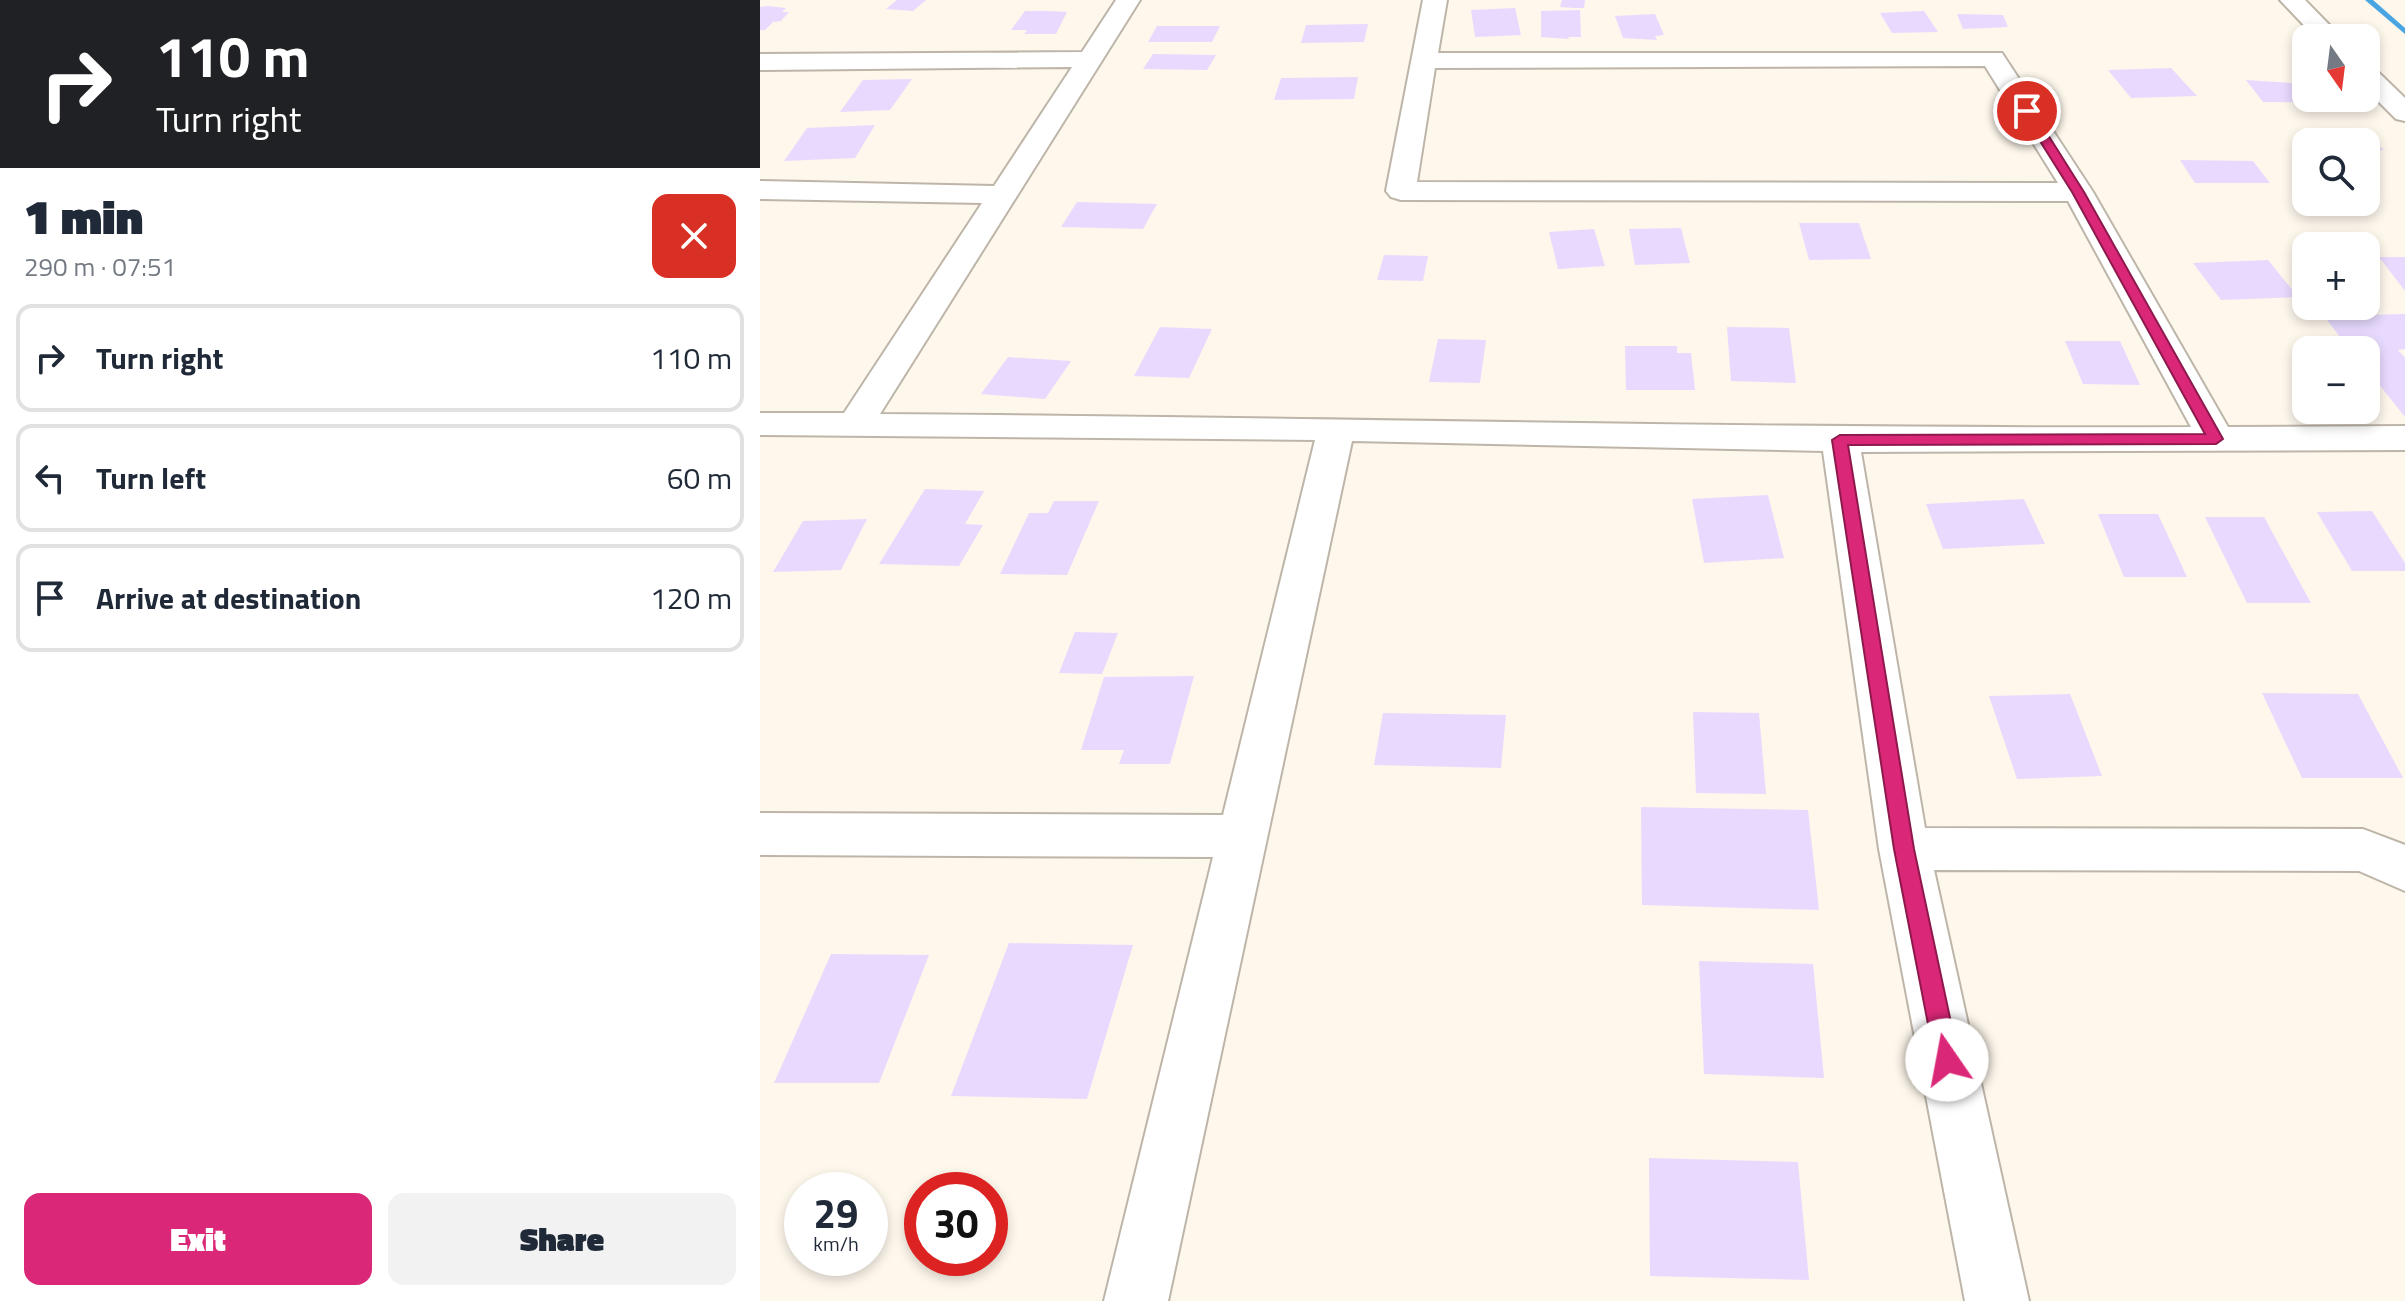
<!DOCTYPE html>
<html lang="en">
<head>
<meta charset="utf-8">
<style>
  :root { --surface:#fff; --page:#f2f2f3; --text:#1f2937; --muted:#747a83; --line:#e0e1e3; --accent:#db2777 }
  body { margin:0; font-family:"Titillium Web",sans-serif; background:var(--page); color:var(--text); height:100vh; display:flex; flex-direction:column; font-size:30px; white-space:nowrap }
  * { box-sizing:border-box; margin:0 }
  p { font-size:26px; color:var(--muted) }
  .icon { flex:none; width:44px; height:44px; fill:none; stroke:currentColor; stroke-width:2; stroke-linecap:round; stroke-linejoin:round }
  .map { position:relative; flex:1; overflow:hidden }
  .details { display:flex; flex-direction:column; background:var(--surface); width:760px }
  .details>* { flex:none }
  .guide { background:#202124; color:#fff; overflow:hidden }
  .needle { width:52px; rotate:166deg }
  .tools { position:absolute; left:1532px; top:24px; display:grid; gap:16px }
  .tools a { display:grid; place-items:center; width:88px; height:88px; border-radius:16px; background:var(--surface); box-shadow:0 4px 12px #0003; font-size:40px }
  .speed { position:absolute; left:24px; top:1172px; display:flex; gap:16px; font-size:40px; font-weight:700; text-align:center }
  .speed>* { display:grid; place-content:center; width:104px; height:104px; border-radius:50%; background:var(--surface); box-shadow:0 4px 12px #0003; line-height:1 }
  .speed small { font-size:20px; font-weight:400 }
  .speed .limit { border:12px solid #d22; background:#fff; color:#111 }
  .pin { position:absolute; display:grid; place-items:center; width:68px; height:68px; color:#fff; margin:-34px; border:4px solid #fff; border-radius:50%; box-shadow:0 2px 8px #0007 }
  .me { position:absolute; width:88px; margin:-44px; rotate:348deg; stroke-linejoin:round; filter:drop-shadow(0 0 6px #0008) }
  .turn { display:flex; align-items:center; gap:28px; height:168px; padding:0 24px; font-size:36px }
  .turn .icon { width:104px; height:104px; stroke-width:2.5 }
  .turn b { display:block; font-size:56px; line-height:68px }
  .round { display:grid; place-items:center; flex:none; width:84px; height:84px; border-radius:16px; background:var(--page) }
  .headline { display:flex; align-items:center; justify-content:space-between; height:136px; padding:0 24px }
  h1 { font-size:48px; font-weight:800; line-height:60px }
  .cta { display:flex; gap:16px; margin-top:auto; padding:16px 24px }
  .cta a { flex:1; height:92px; border-radius:16px; background:var(--accent); color:#fff; font-size:32px; font-weight:800; line-height:92px; text-align:center }
  .cta a+a { background:var(--page); color:var(--text) }
  ul { padding:0; list-style:none }
  li { display:flex; align-items:center; gap:24px; height:108px; margin:0 16px 12px; padding:0 8px; border:4px solid var(--line); border-radius:16px }
  li div { flex:1 }
  li b { display:block; font-size:30px }
  li em { font-style:normal }
  main { display:flex; flex:1; min-height:0 }
  .map>svg:first-child { display:block }
</style>
</head>
<body>
<main>
<section class="details">
<div class="guide">
<div class="turn"><svg class="icon" aria-label="right" viewBox="0 0 24 24"><path d="M7 20v-9h11M14 6l5 5-5 5"/></svg><div><b>110 m</b>Turn right</div></div>
</div>
<div class="headline"><div><h1>1 min</h1><p>290 m · 07:51</p></div><a class="round" style="background:#d93025;color:#fff"><svg class="icon" aria-label="close" viewBox="0 0 24 24"><path d="M6 6l12 12M18 6L6 18"/></svg></a></div>
<ul>
<li><svg class="icon" aria-label="right" viewBox="0 0 24 24"><path d="M7 20v-9h11M14 6l5 5-5 5"/></svg><div><b>Turn right</b></div><em>110 m</em></li>
<li><svg class="icon" aria-label="left" viewBox="0 0 24 24"><path d="M17 20v-9H6M10 6l-5 5 5 5"/></svg><div><b>Turn left</b></div><em>60 m</em></li>
<li><svg class="icon" aria-label="arrive" viewBox="0 0 24 24"><path d="M6 21V4h12l-3 4 3 4H6"/></svg><div><b>Arrive at destination</b></div><em>120 m</em></li>
</ul>
<div class="cta"><a>Exit</a><a>Share</a></div>
</section>
<div class="map">
<svg width="1645" height="1301" viewBox="0 0 1645 1301">
  <rect width="100%" height="100%" fill="#fef7ec"/>
  <g fill="none" stroke-linecap="round" stroke-linejoin="round">
    <polygon fill="#48a5e1" fill-rule="evenodd" points="1605,0 1613,0 1645,28 1645,34"/>
  </g>
  <g fill="#e8dafe">
    <polygon points="137,0 166,0 153,11 126,9"/>
    <polygon points="802,0 825,0 824,8 814,8 800,7"/>
    <polygon points="8,6 26,8 22,12 29,12 21,21 13,22 5,30 0,30 0,7"/>
    <polygon points="755,8 761,35 715,37 711,10"/>
    <polygon points="820,10 821,37 808,37 809,39 781,37 781,11"/>
    <polygon points="265,11 289,11 307,12 296,34 264,34 267,30 251,30"/>
    <polygon points="1164,11 1178,32 1132,33 1120,13"/>
    <polygon points="895,14 904,35 895,36 897,40 863,38 855,16"/>
    <polygon points="1197,14 1243,15 1248,27 1203,29"/>
    <polygon points="608,24 604,42 541,43 546,25"/>
    <polygon points="397,26 460,26 452,42 388,42"/>
    <polygon points="393,54 456,55 447,70 383,69"/>
    <polygon points="1411,68 1437,96 1371,98 1348,70"/>
    <polygon points="598,77 594,99 514,100 521,78"/>
    <polygon points="152,79 130,110 80,112 103,80"/>
    <polygon points="1486,80 1546,84 1546,98 1569,98 1573,103 1503,102"/>
    <polygon points="115,125 95,158 24,161 47,128"/>
    <polygon points="1600,128 1624,150 1606,151 1606,142 1550,142 1538,130"/>
    <polygon points="1420,160 1493,161 1510,183 1435,183"/>
    <polygon points="317,202 397,204 383,229 301,227"/>
    <polygon points="1039,223 1099,223 1111,259 1049,260"/>
    <polygon points="921,228 930,263 875,265 869,229"/>
    <polygon points="834,229 845,266 798,269 789,232"/>
    <polygon points="624,255 668,256 663,281 617,280"/>
    <polygon points="1619,257 1645,257 1645,291"/>
    <polygon points="1508,260 1538,297 1461,300 1433,263"/>
    <polygon points="1645,314 1645,349 1638,350 1645,358 1645,417 1606,368 1606,350 1590,350 1564,316"/>
    <polygon points="400,327 452,329 429,378 374,376"/>
    <polygon points="967,327 1029,328 1036,383 971,381"/>
    <polygon points="678,339 726,340 720,383 669,382"/>
    <polygon points="1305,341 1360,341 1380,385 1323,384"/>
    <polygon points="865,346 917,346 917,353 931,353 935,390 866,390"/>
    <polygon points="248,357 311,361 285,399 221,394"/>
    <polygon points="165,489 224,491 205,524 223,525 199,566 119,564"/>
    <polygon points="1008,495 1024,558 944,563 932,499"/>
    <polygon points="1264,499 1285,544 1183,549 1166,504"/>
    <polygon points="294,501 339,501 307,575 240,574 269,513 288,513"/>
    <polygon points="1612,511 1645,563 1645,571 1592,571 1557,512"/>
    <polygon points="1338,514 1398,514 1427,577 1364,577"/>
    <polygon points="1445,517 1504,517 1551,603 1487,603"/>
    <polygon points="107,519 81,570 13,572 43,521"/>
    <polygon points="315,632 358,633 342,674 299,673"/>
    <polygon points="434,676 410,764 359,764 364,750 321,750 344,677"/>
    <polygon points="1502,693 1598,694 1643,778 1542,778"/>
    <polygon points="1310,694 1342,776 1257,779 1229,696"/>
    <polygon points="933,712 999,713 1006,794 936,793"/>
    <polygon points="623,713 746,715 741,768 614,765"/>
    <polygon points="881,807 1048,810 1059,910 882,905"/>
    <polygon points="249,943 373,945 327,1099 191,1096"/>
    <polygon points="71,954 169,955 119,1083 14,1083"/>
    <polygon points="939,961 1053,964 1064,1078 944,1074"/>
    <polygon points="889,1158 1038,1162 1049,1280 890,1276"/>
  </g>
  <g fill="none" stroke-linecap="round" stroke-linejoin="round">
    <g stroke="#beb5a9" stroke-width="4">
      <g id="minor">
        <path d="M356 0H380L120 414C557 417 994 429 1431 427L1308 201 641 200 631 197 626 191 663 0H687L678 53H1242L1333 192 1468 427 1645 426V450L1101 452 1165 828 1603 829 1645 845V891L1599 871 1174 870 1269 1301H1205L1119 849 1063 451 592 441 408 1301H344L453 857 0 855V813L463 815 555 440 0 435V413H84L222 203 0 199V181L234 186 312 67 0 70V54L322 52ZM1225 66 1298 183 657 182 675 68Z"/>
        <polygon points="1520,0 1545,0 1582,38 1556,38"/>
        <polygon points="1606,66 1615,69 1645,98 1645,121 1636,119 1606,89"/>
      </g>
    </g>
    <use href="#minor" fill="#fff" fill-rule="evenodd"/>
  </g>
  <polygon fill="#db2777" stroke="#8e194d" stroke-width="2" points="1267,108 1273,111 1324,192 1463,439 1456,444 1088,445 1154,849 1199,1060 1196,1068 1187,1071 1179,1068 1175,1060 1134,849 1072,440 1080,435 1445,434 1312,192 1261,111"/>
</svg>
<div class="tools">
<a><svg class="needle" viewBox="-14 -14 28 28"><path d="M0-13l5 13h-10z" fill="#e53935"/><path d="M0 13l5-13h-10z" fill="#747a83"/></svg></a>
<a><svg class="icon" aria-label="search" viewBox="0 0 24 24"><circle cx="10" cy="10" r="6"/><path d="M15 15l6 6"/></svg></a>
<a>+</a>
<a>−</a>
</div>
<div class="speed"><div>29<small>km/h</small></div><div class="limit">30</div></div>
<div class="pin" style="left:1267px;top:111px;background:#d93025"><svg class="icon" aria-label="arrive" viewBox="0 0 24 24"><path d="M6 21V4h12l-3 4 3 4H6"/></svg></div>
<svg class="me" style="left:1187px;top:1060px" viewBox="-20 -20 40 40"><circle r="19" fill="#fff"/><path d="M0-13L10 11 0 6-10 11z" fill="#db2777"/></svg>
</div>
</main>
</body>
</html>
